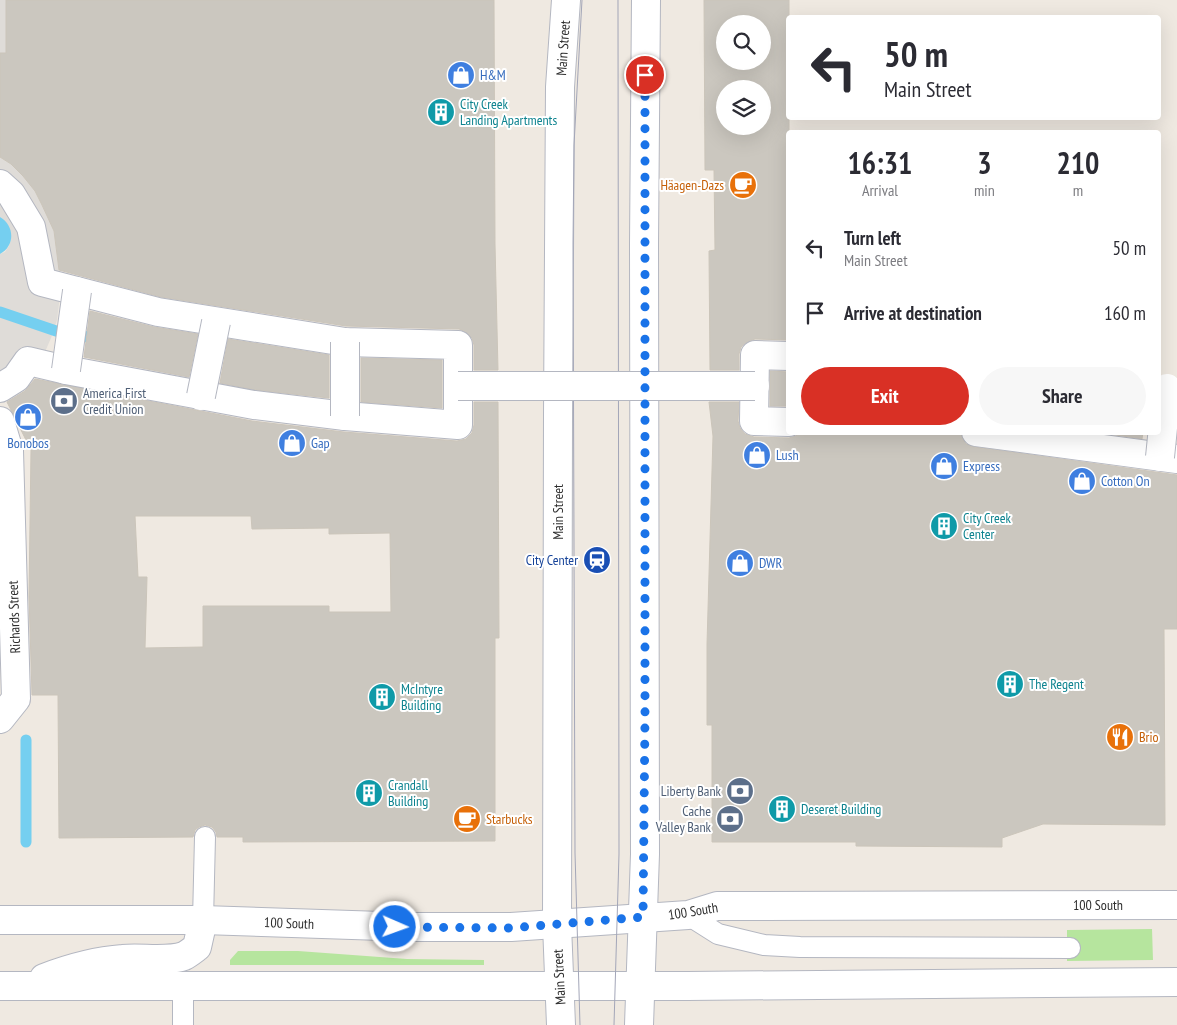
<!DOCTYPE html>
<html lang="en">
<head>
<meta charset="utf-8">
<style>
  :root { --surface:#fff; --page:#f7f7f7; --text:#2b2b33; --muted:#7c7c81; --accent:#d93025 }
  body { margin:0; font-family:"PT Sans Narrow",sans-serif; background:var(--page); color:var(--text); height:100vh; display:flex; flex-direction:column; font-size:19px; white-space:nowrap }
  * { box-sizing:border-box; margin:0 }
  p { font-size:16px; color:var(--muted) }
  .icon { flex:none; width:28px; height:28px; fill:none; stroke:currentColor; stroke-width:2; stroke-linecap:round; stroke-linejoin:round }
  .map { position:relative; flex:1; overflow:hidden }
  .panel { position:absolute; left:786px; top:130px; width:375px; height:305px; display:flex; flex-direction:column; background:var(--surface); border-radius:5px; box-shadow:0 5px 20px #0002 }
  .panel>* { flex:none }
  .top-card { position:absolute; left:786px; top:15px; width:375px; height:105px; border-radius:5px; box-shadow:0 5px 20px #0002; background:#fff; color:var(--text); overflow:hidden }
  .controls { position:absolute; left:716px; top:15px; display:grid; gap:10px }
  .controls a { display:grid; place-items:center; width:55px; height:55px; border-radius:50%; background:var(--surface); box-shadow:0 5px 20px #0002; font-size:25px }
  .pin { position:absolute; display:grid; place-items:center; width:42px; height:42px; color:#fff; margin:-21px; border:2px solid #fff; border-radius:50%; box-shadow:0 1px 5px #0007 }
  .me { position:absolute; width:55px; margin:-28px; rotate:92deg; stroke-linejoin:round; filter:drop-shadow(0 0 4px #0008) }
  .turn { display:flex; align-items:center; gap:18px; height:105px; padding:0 15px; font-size:22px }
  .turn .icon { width:65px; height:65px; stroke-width:2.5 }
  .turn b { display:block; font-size:35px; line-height:42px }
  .eta { display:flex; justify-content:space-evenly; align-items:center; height:85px; text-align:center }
  .eta b { font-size:30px; font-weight:700; line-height:35px }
  .button { display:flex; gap:10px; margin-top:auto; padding:10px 15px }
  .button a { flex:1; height:58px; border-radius:30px; background:var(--accent); color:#fff; font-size:20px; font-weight:700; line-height:58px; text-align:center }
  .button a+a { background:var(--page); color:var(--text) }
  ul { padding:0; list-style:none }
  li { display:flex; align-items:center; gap:15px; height:65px; padding:0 15px }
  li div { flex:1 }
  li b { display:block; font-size:19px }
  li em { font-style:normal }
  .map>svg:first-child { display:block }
</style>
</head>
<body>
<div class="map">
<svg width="1177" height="1025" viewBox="0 0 1177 1025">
  <rect width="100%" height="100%" fill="#efe9e1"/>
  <g fill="#b6e59e">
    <polygon points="1152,929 1153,960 1067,961 1067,930"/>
    <polygon points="238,951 298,951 407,959 484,960 484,965 230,965 230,960"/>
  </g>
  <g fill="#dfdcd8">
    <polygon points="0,0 6,0 7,53 0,53"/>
    <polygon points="0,157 11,164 23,176 35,191 42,205 54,231 61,287 57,320 51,338 38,368 0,399 0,254 5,252 9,246 11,239 3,219 0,217"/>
  </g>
  <path fill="#75cff0" d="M0 217C15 226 15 246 0 254Z"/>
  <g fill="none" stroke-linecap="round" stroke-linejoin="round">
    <g stroke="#75cff0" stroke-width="11">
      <polyline points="0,312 62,333 101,339"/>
      <polyline points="26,740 26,842"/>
    </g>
  </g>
  <g fill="#cbc7bf" stroke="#cbc5ba" fill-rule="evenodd">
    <polygon points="6,0 494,0 495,244 498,370 474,370 474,345 472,338 466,332 459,329 346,326 161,297 59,270 54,231 42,205 35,191 23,176 11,164 0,157 0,53 6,53"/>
    <path d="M704 0H789V340L755 339 747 342 741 347 739 354V370H710L709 251 715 250 714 170H705ZM725 24H762V61H725ZM725 89H762V126H725Z"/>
    <polygon points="90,311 154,327 198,334 189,377 84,357"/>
    <polygon points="228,339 329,355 329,398 256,390 220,383"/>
    <polygon points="361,358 442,360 442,408 361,402"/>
    <polygon points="770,371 789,372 789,406 770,406"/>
    <path d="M35 379 252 421 344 432 457 441 466 439 472 433 474 425V402H498L499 638H495V841L243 842V837H217L216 832 212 827 205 825 199 827 195 830 193 837 59 838 58 695H32L29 596 31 450 7 402 25 391ZM135 516H251L252 529 329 528V534L390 533 391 612H329V606H203V647L145 648 147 577H138Z"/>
    <polygon points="709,402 739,402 738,421 740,428 745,434 754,437 789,438 796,436 800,432 961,432 962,438 966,444 974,447 1177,475 1177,629 1164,629 1165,825 1043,824 1002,838 1002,847 856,846 856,842 712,842 712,725 707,725 707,644 713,436"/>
    <polygon points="1097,432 1143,432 1142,439"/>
  </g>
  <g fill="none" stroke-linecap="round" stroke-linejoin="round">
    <g stroke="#b4b7c1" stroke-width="22">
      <g id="service">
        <polyline points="688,915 718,934 764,945 800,947 1070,948"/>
        <polyline points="203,920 205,837"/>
        <polyline points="183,985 183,1025"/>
      </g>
    </g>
    <g stroke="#b4b7c1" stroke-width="30">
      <g id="pedestrian">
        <polyline points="0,184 11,194 31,227 42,282 158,312 345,342 458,345 458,425 345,416 254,405 66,370 28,361 16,378 0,388"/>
        <polyline points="789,356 755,355 754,421 789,422"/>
        <polyline points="0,421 9,451 16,699 0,719"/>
        <polyline points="976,432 1177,459"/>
      </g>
    </g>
    <g stroke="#b4b7c1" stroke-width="30">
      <g id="minor">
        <polyline points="561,1025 557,925 558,415 560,87 566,0"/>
        <polyline points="639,1025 645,854 644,244 646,0"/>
      </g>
    </g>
    <g stroke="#b4b7c1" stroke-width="30">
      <g id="tertiary">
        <polyline points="0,920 203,920 412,927 511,927 688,915 717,906 1177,905"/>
        <path d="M44 978C70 968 95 961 123 959 141 957 167 962 184 956 188 954 193 950 197 947L203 920"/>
        <polyline points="0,986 687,986 1177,982"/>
      </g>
    </g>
    <use href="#service" stroke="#fff" stroke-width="20"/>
    <use href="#pedestrian" stroke="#fff" stroke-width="28"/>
    <use href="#minor" stroke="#fff" stroke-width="28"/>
    <use href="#tertiary" stroke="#fff" stroke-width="28"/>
    <g stroke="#a3a6b8" stroke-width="1">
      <polyline points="580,1025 575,853 573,244 574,145 582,0"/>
      <polyline points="614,1025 619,854 618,0"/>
    </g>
    <g stroke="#b4b7c1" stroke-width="30" stroke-linecap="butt">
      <g id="pedestrian-bridge">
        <polyline points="66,370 77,291"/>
        <polyline points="458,386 755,386"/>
        <polyline points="201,396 216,322"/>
        <polyline points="345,416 345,342"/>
        <polyline points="1160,457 1167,388"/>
      </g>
    </g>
    <use href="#pedestrian-bridge" stroke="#fff" stroke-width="28"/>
  </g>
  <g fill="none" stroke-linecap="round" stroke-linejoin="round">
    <polyline stroke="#1a73e8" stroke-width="9" stroke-dasharray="0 16.2" points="395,927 511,928 643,917 645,718 645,75"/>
  </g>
  <defs>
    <g id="shop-disc" transform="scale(1.4375)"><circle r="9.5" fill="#3f7fe0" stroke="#fff"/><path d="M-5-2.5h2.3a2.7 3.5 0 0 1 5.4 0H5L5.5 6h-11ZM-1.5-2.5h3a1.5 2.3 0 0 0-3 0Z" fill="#fff"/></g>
    <g id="building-disc" transform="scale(1.4375)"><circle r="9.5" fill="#0f9aa8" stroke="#fff"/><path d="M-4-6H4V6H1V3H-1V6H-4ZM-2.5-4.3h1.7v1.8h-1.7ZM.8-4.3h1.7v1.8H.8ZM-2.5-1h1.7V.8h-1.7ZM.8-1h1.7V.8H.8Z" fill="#fff"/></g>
    <g id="cafe-disc" transform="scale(1.4375)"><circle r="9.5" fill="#e8710a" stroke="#fff"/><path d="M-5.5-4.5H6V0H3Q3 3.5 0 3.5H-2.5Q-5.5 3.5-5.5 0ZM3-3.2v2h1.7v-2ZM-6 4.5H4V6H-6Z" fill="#fff"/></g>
    <g id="bank-disc" transform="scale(1.4375)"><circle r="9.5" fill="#5c6f8a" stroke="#fff"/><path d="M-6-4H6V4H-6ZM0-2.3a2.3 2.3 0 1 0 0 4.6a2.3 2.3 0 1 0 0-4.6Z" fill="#fff"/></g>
    <g id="station-disc" transform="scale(1.4375)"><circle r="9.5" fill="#1a4fb4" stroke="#fff"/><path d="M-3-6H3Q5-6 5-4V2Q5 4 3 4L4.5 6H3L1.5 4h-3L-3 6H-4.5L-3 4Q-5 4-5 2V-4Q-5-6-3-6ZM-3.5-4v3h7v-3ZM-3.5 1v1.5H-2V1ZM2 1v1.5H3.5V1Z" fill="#fff"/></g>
    <g id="restaurant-disc" transform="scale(1.4375)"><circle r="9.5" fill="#e8710a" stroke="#fff"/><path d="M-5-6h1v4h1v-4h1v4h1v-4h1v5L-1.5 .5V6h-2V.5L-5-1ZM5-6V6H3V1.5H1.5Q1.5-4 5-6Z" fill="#fff"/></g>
  </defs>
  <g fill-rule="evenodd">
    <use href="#shop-disc" x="461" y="75"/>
    <use href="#building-disc" x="441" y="112"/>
    <use href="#cafe-disc" x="743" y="185"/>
    <use href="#bank-disc" x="64" y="401"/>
    <use href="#shop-disc" x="28" y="417"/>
    <use href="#shop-disc" x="292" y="443"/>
    <use href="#shop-disc" x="757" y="455"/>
    <use href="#shop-disc" x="944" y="466"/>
    <use href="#shop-disc" x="1082" y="481"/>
    <use href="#building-disc" x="944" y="526"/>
    <use href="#station-disc" x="597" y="560"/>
    <use href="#shop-disc" x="740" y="563"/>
    <use href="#building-disc" x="1010" y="684"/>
    <use href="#building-disc" x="382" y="697"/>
    <use href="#restaurant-disc" x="1120" y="737"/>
    <use href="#bank-disc" x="740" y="791"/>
    <use href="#building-disc" x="369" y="793"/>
    <use href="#building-disc" x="782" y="809"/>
    <use href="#cafe-disc" x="467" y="819"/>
    <use href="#bank-disc" x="730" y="819"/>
  </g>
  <g text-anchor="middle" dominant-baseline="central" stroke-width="4" stroke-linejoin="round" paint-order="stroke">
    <g font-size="14" fill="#2e2e2e" stroke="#fff">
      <text transform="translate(563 48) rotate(-86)">Main Street</text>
      <text transform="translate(558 512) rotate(-90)">Main Street</text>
      <text transform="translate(14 617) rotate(-92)">Richards Street</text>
      <text x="1098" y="905">100 South</text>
      <text transform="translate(693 911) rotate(-9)">100 South</text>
      <text transform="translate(289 923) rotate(2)">100 South</text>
      <text transform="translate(559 977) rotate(-93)">Main Street</text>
    </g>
    <g font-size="14" fill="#366cbe" stroke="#fff" text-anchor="start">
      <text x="480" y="75">H&amp;M</text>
      <text x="28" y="443" text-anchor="middle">Bonobos</text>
      <text x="311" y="443">Gap</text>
      <text x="776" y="455">Lush</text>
      <text x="963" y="466">Express</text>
      <text x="1101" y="481">Cotton On</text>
      <text x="759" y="563">DWR</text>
    </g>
    <g font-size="14" fill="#0d838f" stroke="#fff" text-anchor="start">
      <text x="460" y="104">City Creek<tspan x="460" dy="16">Landing Apartments</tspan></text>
      <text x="963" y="518">City Creek<tspan x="963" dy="16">Center</tspan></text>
      <text x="1029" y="684">The Regent</text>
      <text x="401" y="689">McIntyre<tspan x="401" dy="16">Building</tspan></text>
      <text x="388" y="785">Crandall<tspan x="388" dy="16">Building</tspan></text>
      <text x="801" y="809">Deseret Building</text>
    </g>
    <g font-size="14" fill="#c56008" stroke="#fff" text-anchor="start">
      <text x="724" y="185" text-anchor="end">Häagen-Dazs</text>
      <text x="1139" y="737">Brio</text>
      <text x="486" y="819">Starbucks</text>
    </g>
    <g font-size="14" fill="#4e5e75" stroke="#fff" text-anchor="end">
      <text x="83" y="393" text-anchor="start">America First<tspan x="83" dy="16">Credit Union</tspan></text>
      <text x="721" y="791">Liberty Bank</text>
      <text x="711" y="811">Cache<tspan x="711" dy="16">Valley Bank</tspan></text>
    </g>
    <g font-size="14" fill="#164399" stroke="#fff" text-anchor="end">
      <text x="578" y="560">City Center</text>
    </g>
  </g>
</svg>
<div class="controls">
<a><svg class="icon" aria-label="search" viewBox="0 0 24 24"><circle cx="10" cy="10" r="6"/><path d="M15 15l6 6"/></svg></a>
<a><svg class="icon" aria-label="layers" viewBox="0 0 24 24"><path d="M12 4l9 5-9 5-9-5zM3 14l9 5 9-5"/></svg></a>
</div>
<div class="pin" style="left:645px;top:75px;background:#d93025"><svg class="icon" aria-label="arrive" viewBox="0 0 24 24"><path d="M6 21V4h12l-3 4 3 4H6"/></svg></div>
<svg class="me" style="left:395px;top:927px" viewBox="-20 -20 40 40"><circle r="17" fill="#1a73e8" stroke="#fff" stroke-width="3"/><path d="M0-11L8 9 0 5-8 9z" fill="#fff"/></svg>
<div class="top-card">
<div class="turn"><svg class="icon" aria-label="left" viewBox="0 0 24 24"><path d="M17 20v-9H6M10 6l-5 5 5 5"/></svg><div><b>50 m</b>Main Street</div></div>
</div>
<section class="panel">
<div class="eta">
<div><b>16:31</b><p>Arrival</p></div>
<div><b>3</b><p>min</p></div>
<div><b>210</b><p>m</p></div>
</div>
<ul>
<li><svg class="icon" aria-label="left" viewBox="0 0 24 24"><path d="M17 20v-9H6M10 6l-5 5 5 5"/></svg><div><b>Turn left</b><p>Main Street</p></div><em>50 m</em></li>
<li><svg class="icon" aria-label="arrive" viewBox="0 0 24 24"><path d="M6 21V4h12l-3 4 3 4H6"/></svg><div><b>Arrive at destination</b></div><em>160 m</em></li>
</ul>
<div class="button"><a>Exit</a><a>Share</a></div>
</section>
</div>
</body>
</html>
